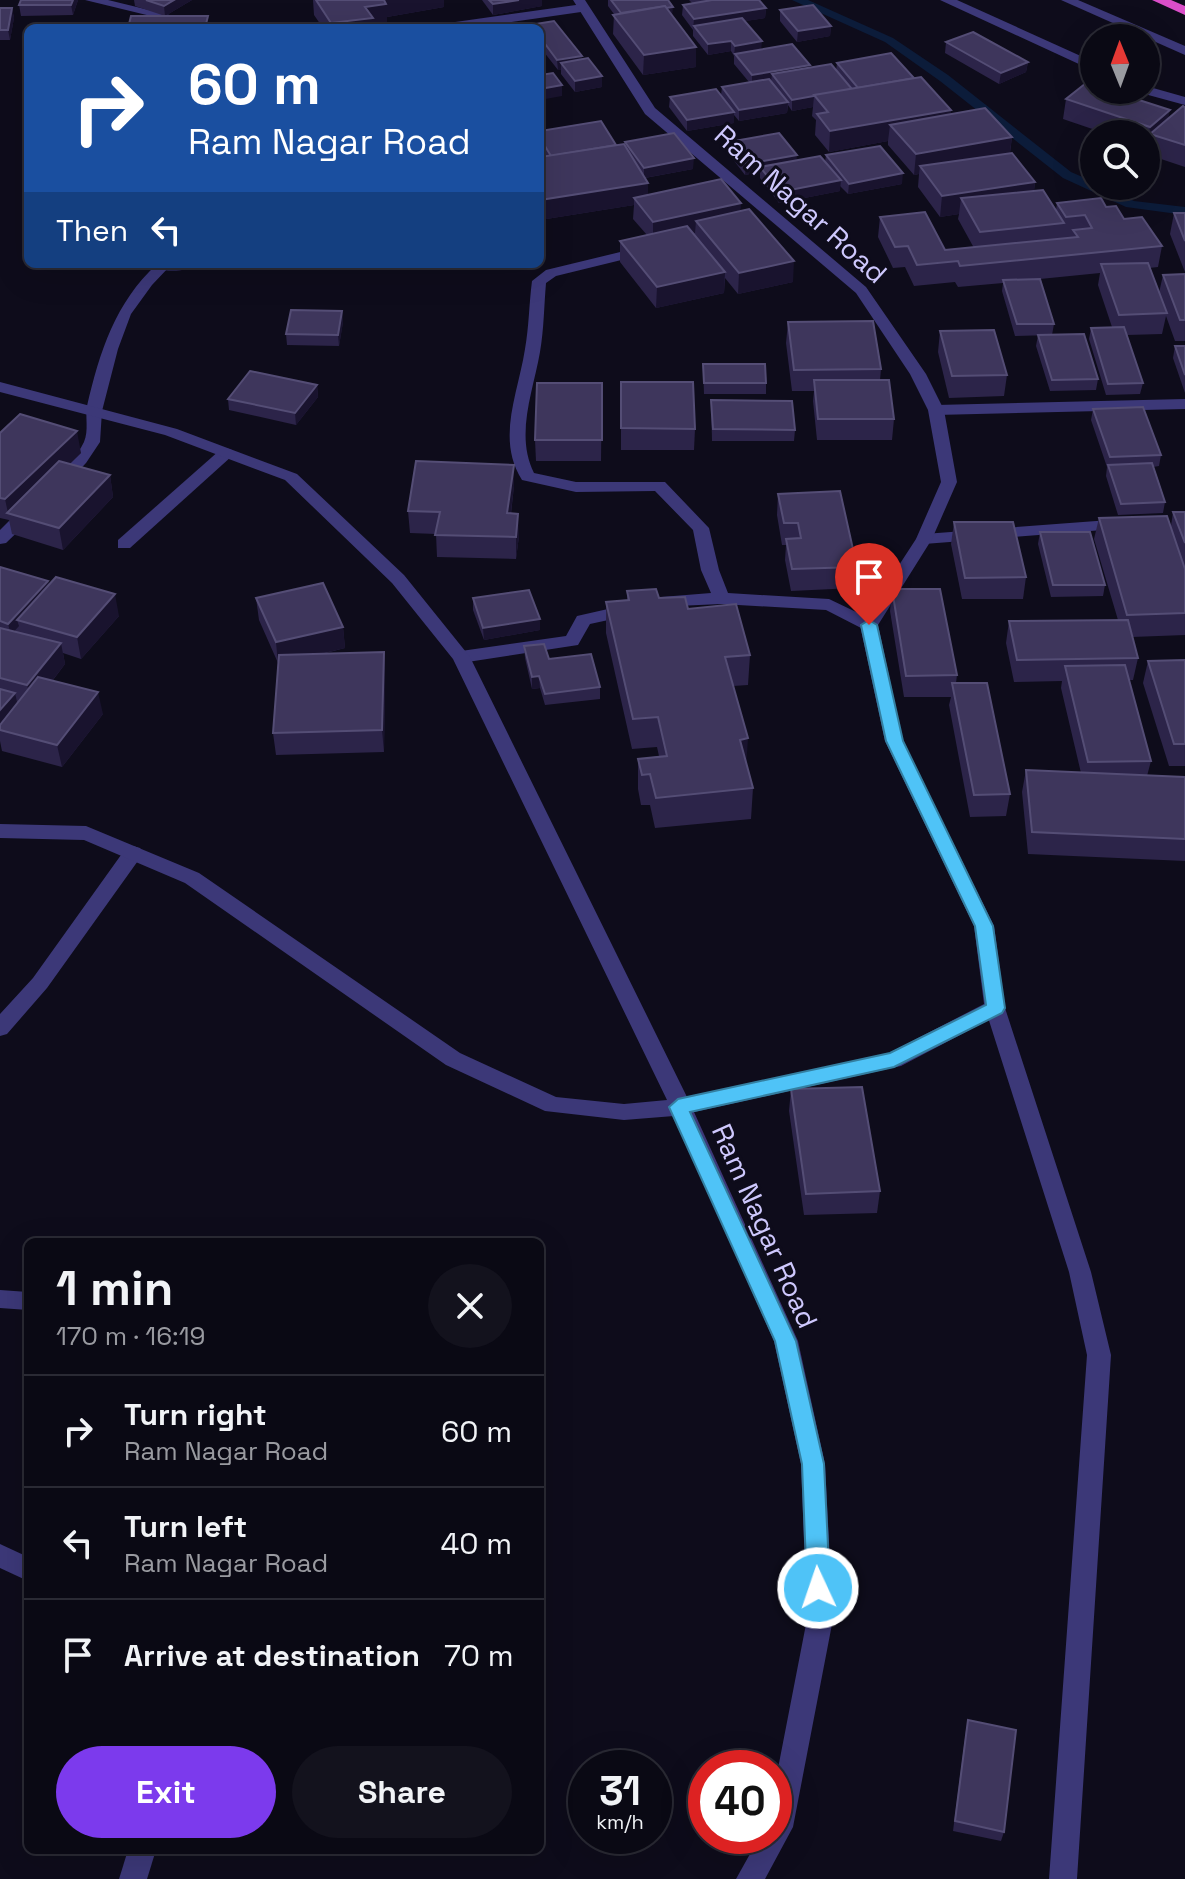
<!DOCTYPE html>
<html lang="en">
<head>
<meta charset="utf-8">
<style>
  :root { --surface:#0a0914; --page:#13121d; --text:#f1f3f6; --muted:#999aa0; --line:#2a2a34; --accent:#7c3aed }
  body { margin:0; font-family:"Space Grotesk",sans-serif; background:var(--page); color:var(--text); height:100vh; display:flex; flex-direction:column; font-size:30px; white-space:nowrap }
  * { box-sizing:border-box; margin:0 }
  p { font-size:26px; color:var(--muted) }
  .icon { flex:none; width:44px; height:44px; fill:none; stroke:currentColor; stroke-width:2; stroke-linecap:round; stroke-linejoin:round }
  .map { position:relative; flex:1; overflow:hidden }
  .side { position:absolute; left:24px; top:1238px; width:520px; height:616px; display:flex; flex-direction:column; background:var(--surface); border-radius:12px; box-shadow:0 8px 32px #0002,0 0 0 2px var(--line) }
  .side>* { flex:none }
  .hud { position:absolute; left:24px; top:24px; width:520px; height:244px; border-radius:12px; box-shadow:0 8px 32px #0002,0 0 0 2px var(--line); background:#1a4fa0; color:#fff; overflow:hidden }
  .needle { width:52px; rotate:359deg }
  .fabs { position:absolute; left:1080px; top:24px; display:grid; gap:16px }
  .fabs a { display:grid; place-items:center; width:80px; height:80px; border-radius:50%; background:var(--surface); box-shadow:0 8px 32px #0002,0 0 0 2px var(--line); font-size:40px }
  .speed { position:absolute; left:568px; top:1750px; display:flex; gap:16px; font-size:40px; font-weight:700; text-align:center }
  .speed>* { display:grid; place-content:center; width:104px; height:104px; border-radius:50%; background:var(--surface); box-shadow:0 8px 32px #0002,0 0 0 2px var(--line); line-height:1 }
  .speed small { font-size:20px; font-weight:400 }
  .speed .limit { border:12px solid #d22; background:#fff; color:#111 }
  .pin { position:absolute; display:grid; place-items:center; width:68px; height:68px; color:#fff; margin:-82px -34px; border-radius:50% 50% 50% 0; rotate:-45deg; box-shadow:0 0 8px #0007 }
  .pin .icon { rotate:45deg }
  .me { position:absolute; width:88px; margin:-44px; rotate:357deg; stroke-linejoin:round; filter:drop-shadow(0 0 6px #0008) }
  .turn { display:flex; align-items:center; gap:28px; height:168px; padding:0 32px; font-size:36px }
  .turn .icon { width:104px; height:104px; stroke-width:2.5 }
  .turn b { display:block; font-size:56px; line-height:68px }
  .then { display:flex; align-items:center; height:76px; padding:0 32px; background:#0003; gap:16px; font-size:30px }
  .round { display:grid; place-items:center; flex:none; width:84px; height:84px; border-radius:42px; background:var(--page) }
  .summary { display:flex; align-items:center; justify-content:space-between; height:136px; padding:0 32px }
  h1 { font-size:48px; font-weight:600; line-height:60px }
  .button { display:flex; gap:16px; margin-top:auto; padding:16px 32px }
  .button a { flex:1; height:92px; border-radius:48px; background:var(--accent); color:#fff; font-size:32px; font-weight:600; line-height:92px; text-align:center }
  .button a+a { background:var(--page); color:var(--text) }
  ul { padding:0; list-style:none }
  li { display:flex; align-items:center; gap:24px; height:112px; padding:0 32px; border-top:2px solid var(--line) }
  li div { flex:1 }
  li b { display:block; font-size:30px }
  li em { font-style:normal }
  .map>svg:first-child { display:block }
</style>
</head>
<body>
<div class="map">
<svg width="1185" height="1879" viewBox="0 0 1185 1879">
  <rect width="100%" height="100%" fill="#0e0c1b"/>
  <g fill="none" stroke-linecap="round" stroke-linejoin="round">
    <polygon fill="#0c1c3a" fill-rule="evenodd" points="792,0 808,0 893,38 948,75 1071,172 1094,182 1094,186 1102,186 1134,201 1185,207 1185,215 1126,207 1063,178 940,81 885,42"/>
    <path fill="#3c3878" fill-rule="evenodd" d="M157 264H199C190 271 170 272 158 269Z"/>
    <g fill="#3c3878" fill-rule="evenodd">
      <polygon points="85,0 108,0 223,28 200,28"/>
      <polygon points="583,4 589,8 588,11 469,28 435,28 441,24"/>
      <path d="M645 246 650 247V253L556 276 546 283C544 306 544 329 540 352 533 392 515 435 534 473L576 482H665L709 528 719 570 728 593 829 599 875 621 878 625 875 629H863L826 610 721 604 655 607 652 603 661 597 711 593 701 570 693 530 655 491 576 492 522 480C496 439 518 394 525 349 529 327 529 304 532 281L546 270Z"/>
      <path d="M157 264 170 266 152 285 131 314 118 349 102 411 100 442 86 463 63 487H51V479C63 468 77 457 84 442 89 430 85 418 87 406 100 351 115 303 157 264Z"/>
      <polygon points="1185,399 1185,409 936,415 928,410 936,405"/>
      <polygon points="226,448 232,450 232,456 130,548 118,548 118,540 220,450"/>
      <polygon points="29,506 35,507 35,515 6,543 0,544 0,530 23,507"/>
      <polygon points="1123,519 1131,524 1129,528 924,544 916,539 924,534"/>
      <polygon points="630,604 639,610 636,614 590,624 578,645 461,663 452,657 461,651 566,636 577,616"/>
      <polygon points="133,846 140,848 143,853 140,858 47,988 7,1034 0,1036 0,1014 33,978 126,848"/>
      <polygon points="995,1000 1002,1003 1005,1008 1091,1272 1111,1355 1077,1879 1049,1879 1087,1355 1069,1272 985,1008 988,1003"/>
      <polygon points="0,1290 28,1292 28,1310 0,1308"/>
      <polygon points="0,1544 28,1557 28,1581 0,1568"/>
      <polygon points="128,1850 156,1850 147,1879 119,1879"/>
    </g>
    <g fill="#3c3878" fill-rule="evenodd">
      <polygon points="573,0 585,0 655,108 866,287 926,374 944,410 957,482 932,539 878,625 903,741 994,926 1005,1008 1002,1013 901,1066 694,1112 798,1341 825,1464 833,1619 793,1827 765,1879 736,1879 760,1836 774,1836 774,1789 807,1619 801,1464 774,1341 674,1116 624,1120 545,1111 446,1065 185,883 84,840 0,838 0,824 86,826 199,873 460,1053 556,1097 624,1104 667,1100 453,659 392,583 285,480 165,435 0,392 0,382 177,429 297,474 404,575 470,657 687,1097 889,1053 984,1004 974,926 885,741 860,625 916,539 941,482 928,410 910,374 856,293 645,114"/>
      <polygon points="940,0 957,0 1094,62 1094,71"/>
      <polygon points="1061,0 1078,0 1185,46 1185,55"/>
      <polygon points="1146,86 1185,97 1185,105 1141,93 1139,90 1146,90"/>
    </g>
    <polygon fill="#da4ec8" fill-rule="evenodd" points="1152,0 1171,0 1185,6 1185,15"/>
  </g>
  <g fill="#2c2449">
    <polygon points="78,0 73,15 21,16 19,5"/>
    <polygon points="134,0 192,0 165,16 135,6"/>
    <polygon points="313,0 444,0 444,7 387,17 387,23 373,26 374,28 323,28 314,15"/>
    <polygon points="482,0 542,0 542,6 493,15"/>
    <polygon points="608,0 668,0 672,16 696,47 696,67 643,75 613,34 614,14 608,6"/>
    <polygon points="689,0 759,0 766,8 765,18 745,21 761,49 809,68 836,71 837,63 914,78 951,110 950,114 1012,137 1010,153 1035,182 1034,191 1056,210 1057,203 1106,207 1162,246 1158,267 1149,268 1159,293 1163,275 1185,274 1185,341 1175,341 1166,316 1162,334 1127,335 1143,383 1140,394 1106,395 1089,339 1091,328 1112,327 1098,285 1100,273 1040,279 1054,324 1052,335 1098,379 1096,390 1050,391 1036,346 1038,335 1050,335 1015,336 1002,291 1003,283 958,287 955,282 914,286 905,267 893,268 878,237 880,217 945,250 974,248 958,219 959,214 940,217 918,187 919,174 914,175 888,145 888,141 829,152 815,135 816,120 812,116 813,107 792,111 788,105 787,113 739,121 734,115 734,123 687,131 669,107 670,97 721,95 722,87 749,82 734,64 734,56 731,51 708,55 693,36 693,30 682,15 683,5 692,3"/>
    <polygon points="0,8 12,8 14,18 10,40 0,40"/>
    <polygon points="780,10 831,26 830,36 797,42 780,21"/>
    <polygon points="554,21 582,56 582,60 588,58 602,76 602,87 575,92 561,74 561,70 558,70 540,47 540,28 530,28 530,25"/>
    <polygon points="946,42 1028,62 1026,72 999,84 945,53"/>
    <polygon points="1066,99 1168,119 1185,107 1185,167 1146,154 1148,145 1146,147 1146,134 1107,134 1063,119"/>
    <polygon points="540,131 616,146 625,146 625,142 693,169 645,178 648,183 648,195 741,211 793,282 738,294 725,278 724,293 656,308 620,262 620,241 647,235 633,219 634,205 540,220 540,157 545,157 540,148"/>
    <polygon points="729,142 796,160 825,162 826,155 902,184 848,194 840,186 840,191 779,203 760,178 760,172 745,175 728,153"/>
    <polygon points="1174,213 1185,213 1185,272 1170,234"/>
    <polygon points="342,311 343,322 339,346 287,345 286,334"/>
    <polygon points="788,322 881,369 880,380 894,419 892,440 817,440 813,401 814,391 792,391 786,343"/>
    <polygon points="940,331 1007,375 1004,396 949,398 938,352"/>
    <polygon points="1175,346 1185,346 1185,393 1173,358"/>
    <polygon points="703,364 766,383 766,394 704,394"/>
    <polygon points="621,382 695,429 694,450 621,450"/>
    <polygon points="602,383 601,461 536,461 535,440"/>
    <polygon points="317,385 318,397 296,425 229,410 228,399"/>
    <polygon points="711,400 795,430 794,441 712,441"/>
    <polygon points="1093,409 1161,455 1159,466 1153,467 1165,502 1163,513 1118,515 1106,476 1107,467 1091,420"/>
    <polygon points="0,433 81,453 70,464 110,475 113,497 63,550 12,534 9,520 0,518"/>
    <polygon points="514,486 511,514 519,536 516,559 437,557 436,534 410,533 408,511"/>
    <polygon points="778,494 857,567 854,588 791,591 785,560 786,545 782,545 777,515"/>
    <polygon points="1173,512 1185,512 1185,635 1132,637 1138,658 1133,680 1129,680 1151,761 1147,776 1185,777 1185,861 1028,854 1022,792 1026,770 1081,773 1061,688 1062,681 1014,682 1006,643 1009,621 1118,620 1094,539 1099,518 1171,526"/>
    <polygon points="954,522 1026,577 1023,599 962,599 951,544"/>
    <polygon points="1040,532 1105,585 1103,596 1051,597 1038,544"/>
    <polygon points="0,567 48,581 49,585 119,616 81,659 63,653 65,664 53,680 103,714 62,767 2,751 0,741"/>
    <polygon points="892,589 957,675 956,683 1010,794 1006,816 970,817 949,705 951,697 904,697 890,611"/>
    <polygon points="627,591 659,598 688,609 750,655 748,685 733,686 746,763 753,788 751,819 655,828 650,805 641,805 638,789 638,759 659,756 657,747 632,749 606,633 606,602 627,600"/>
    <polygon points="256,598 343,627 345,648 322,654 384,652 385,674 384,752 276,755 273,733 278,663 259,620"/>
    <polygon points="473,598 540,619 540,630 484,640 473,610"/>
    <polygon points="524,646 600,687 600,699 545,705 540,688 532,689 525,658"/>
    <polygon points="1185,660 1185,766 1169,766 1143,683 1148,661"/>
    <polygon points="791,1089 880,1191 877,1213 804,1215 789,1111"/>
    <polygon points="968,1720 1004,1832 1001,1841 953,1831 966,1730"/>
  </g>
  <g fill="#19132e">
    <polygon points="73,0 78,0 73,15 71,5"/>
    <polygon points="174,0 192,0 165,16 164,6"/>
    <polygon points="383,0 444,0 444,7 387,17 387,23 373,26 374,28 331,28 331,23"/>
    <polygon points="519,0 542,0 542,6 493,15 493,4"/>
    <polygon points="673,7 672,17 622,15"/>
    <polygon points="12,8 14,18 10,40 8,30"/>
    <polygon points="766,8 765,18 696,29 694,26 693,30 694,19"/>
    <polygon points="831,26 830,36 797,42 798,31"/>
    <polygon points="731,41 731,51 708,55 708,44"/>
    <polygon points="762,41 761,52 735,54 734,56 735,46"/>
    <polygon points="696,47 696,67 643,75 644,55"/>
    <polygon points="582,56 582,66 561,63 561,70 558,70 557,60"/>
    <polygon points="1028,62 1026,72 999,84 1001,73"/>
    <polygon points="810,65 809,76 772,74 771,82 752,86 752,75"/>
    <polygon points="602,76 602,87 575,92 575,81"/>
    <polygon points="562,85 562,96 540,100 540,89"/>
    <polygon points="814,96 813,107 792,111 792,100"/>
    <polygon points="788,102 787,113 739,121 739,110"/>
    <polygon points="951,110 948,130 890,125 888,141 829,152 830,131"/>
    <polygon points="1170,110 1166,130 1150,134 1148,145 1146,147 1150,127"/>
    <polygon points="734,112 734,123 687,131 687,120"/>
    <polygon points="1012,137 1009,158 920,166 919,174 914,175 916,154"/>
    <polygon points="797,155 796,166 760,167 760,172 745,175 746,164"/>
    <polygon points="694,158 693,169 644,178 644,168"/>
    <polygon points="903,173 902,184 848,194 849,184"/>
    <polygon points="841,180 840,191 779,203 780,192"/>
    <polygon points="1035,182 1032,203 961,198 959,214 940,217 942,196"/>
    <polygon points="648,183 648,203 634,198 634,205 540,220 540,200"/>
    <polygon points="741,203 740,223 696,221 695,233 653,243 653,222"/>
    <polygon points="794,261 793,282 738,294 739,273"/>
    <polygon points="725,272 724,293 656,308 657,287"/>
    <polygon points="342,311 343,322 339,346 338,335"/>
    <polygon points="317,385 318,397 296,425 295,413"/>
    <polygon points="77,431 81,453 16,515 8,513 5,499"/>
    <polygon points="514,465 514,486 508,535 507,513"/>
    <polygon points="110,475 113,497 63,550 59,528"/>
    <polygon points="518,514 519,536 516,559 516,537"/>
    <polygon points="48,581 51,592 17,620 19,626 11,635 8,624"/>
    <polygon points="115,594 119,616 81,659 77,637"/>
    <polygon points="540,619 540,630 484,640 483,628"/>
    <polygon points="343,627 345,648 278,664 276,642"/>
    <polygon points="61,643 65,664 32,707 27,685"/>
    <polygon points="384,652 385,674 384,752 382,730"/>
    <polygon points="539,676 540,688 532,689 532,677"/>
    <polygon points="98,692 103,714 62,767 57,745"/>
    <polygon points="15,693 20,715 0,730 0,710"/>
    <polygon points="748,738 746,769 740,740"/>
  </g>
  <g fill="#3e365c" stroke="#544d75" stroke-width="2">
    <polygon points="21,0 73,0 71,5 19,5"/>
    <polygon points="146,0 174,0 164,6"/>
    <polygon points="316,0 384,0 386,4 365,7 373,18 331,23"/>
    <polygon points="489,0 519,0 493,4"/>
    <polygon points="611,0 668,0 673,7 666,8 665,6 621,13"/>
    <polygon points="712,0 759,0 766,8 694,19 683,5"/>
    <polygon points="813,5 831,26 798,31 780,10"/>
    <polygon points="665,6 696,47 644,55 613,15"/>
    <polygon points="0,8 12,8 8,30 0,30"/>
    <polygon points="131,16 208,16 205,28 128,28"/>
    <polygon points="742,18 762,41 735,46 731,41 708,44 694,26"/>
    <polygon points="554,21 582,56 557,60 540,37 540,28 533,28 530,25"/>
    <polygon points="973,32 1028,62 1001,73 946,42"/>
    <polygon points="792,44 810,65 752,75 735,54"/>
    <polygon points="891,53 914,78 858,88 837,63"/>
    <polygon points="588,58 602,76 575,81 561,63"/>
    <polygon points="831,64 852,89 792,100 772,74"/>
    <polygon points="553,73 562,85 540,89 540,75"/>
    <polygon points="921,77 951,110 830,131 817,114 828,112 814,95"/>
    <polygon points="769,79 788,102 739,110 722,87"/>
    <polygon points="1086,83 1094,85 1094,90 1108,90 1170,110 1150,127 1066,99"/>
    <polygon points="716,89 734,112 687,120 670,97"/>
    <polygon points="1183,106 1185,107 1185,145 1150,134"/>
    <polygon points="985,108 1012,137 916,154 890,125"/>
    <polygon points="601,121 616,145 551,156 540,138 540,131"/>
    <polygon points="674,133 694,158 644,168 625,142"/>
    <polygon points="779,133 797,155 746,164 729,142"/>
    <polygon points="624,144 648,183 540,200 540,157"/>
    <polygon points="880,146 903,173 849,184 826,155"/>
    <polygon points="1012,153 1035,182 942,196 920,166"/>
    <polygon points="820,156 841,180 780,192 760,167"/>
    <polygon points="721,179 741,203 653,222 634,198"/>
    <polygon points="1043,190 1064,223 980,232 961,198"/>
    <polygon points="1101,198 1106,207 1116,206 1124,219 1142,217 1162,246 960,266 958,261 917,265 908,246 895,247 880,217 925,212 945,250 1078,237 1073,230 1092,228 1085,215 1066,217 1057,203"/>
    <polygon points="749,209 794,261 739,273 696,221"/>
    <polygon points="1174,213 1185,213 1185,241"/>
    <polygon points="687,226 725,272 657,287 620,241"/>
    <polygon points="1148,263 1167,313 1119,315 1101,264"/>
    <polygon points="1185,274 1185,320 1180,320 1163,275"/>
    <polygon points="1040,279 1054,324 1017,324 1003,280"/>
    <polygon points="291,310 342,311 338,335 286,334"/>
    <polygon points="873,321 881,369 794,370 788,322"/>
    <polygon points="1124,327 1143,383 1108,384 1091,328"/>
    <polygon points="994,330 1007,375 952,376 940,331"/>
    <polygon points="1084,334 1098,379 1052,380 1038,335"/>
    <polygon points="1175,346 1185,346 1185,375"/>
    <polygon points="703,364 765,364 766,383 704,383"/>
    <polygon points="250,371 317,385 295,413 228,399"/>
    <polygon points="814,380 889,380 894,419 818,419"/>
    <polygon points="621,382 693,382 695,429 621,428"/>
    <polygon points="537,383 602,383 602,440 535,440"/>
    <polygon points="711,400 792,401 795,430 713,429"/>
    <polygon points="1143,407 1161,455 1110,457 1093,409"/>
    <polygon points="20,414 77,431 5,499 0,498 0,433"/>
    <polygon points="59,461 110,475 59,528 7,513"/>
    <polygon points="416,461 514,465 507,513 518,514 516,537 435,535 440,512 408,511"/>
    <polygon points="1152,463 1165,502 1121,504 1108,465"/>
    <polygon points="840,491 857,567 792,569 786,539 801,538 798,523 784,523 778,494"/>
    <polygon points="1173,512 1185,512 1185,543"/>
    <polygon points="1167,516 1185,569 1185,613 1127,615 1099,518"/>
    <polygon points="954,522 1013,522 1026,577 965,578"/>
    <polygon points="1040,532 1090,532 1105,585 1053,585"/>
    <polygon points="0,567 48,581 8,624 0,621"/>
    <polygon points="56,577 115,594 77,637 17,620"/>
    <polygon points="323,583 343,627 276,642 256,598"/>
    <polygon points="656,589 659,598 685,597 688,609 736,604 750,655 725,657 748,738 740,740 753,788 656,798 650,774 642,775 638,759 667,756 658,717 633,719 606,602 629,600 627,591"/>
    <polygon points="892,589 940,589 957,675 906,676"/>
    <polygon points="529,590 540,619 483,628 473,598"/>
    <polygon points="1128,620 1138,658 1017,660 1009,621"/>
    <polygon points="0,628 61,643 27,685 0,678"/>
    <polygon points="544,644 549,659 591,654 600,687 545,694 539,676 532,677 524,646"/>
    <polygon points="384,652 382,730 273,733 279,655"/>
    <polygon points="1185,660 1185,744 1174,744 1148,661"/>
    <polygon points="1125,665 1151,761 1088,762 1065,666"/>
    <polygon points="38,677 98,692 57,745 0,730 0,725"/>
    <polygon points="952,683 987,683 1010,794 974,795"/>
    <polygon points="0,689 15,693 0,710"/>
    <polygon points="1026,770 1185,777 1185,839 1032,832"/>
    <polygon points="862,1087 880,1191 806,1194 791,1089"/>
    <polygon points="968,1720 1016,1730 1004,1832 955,1821"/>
  </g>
  <polygon fill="#4fc3f7" stroke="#337fa1" stroke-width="2" points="869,620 877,625 903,741 993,926 1005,1008 1002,1013 894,1067 690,1112 796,1341 824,1464 830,1588 826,1595 818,1598 810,1595 807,1588 802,1464 775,1341 669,1107 678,1099 890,1053 986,1005 975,926 886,741 861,625"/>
  <g text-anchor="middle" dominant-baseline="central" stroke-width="6" stroke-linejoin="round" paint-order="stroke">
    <g font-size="28" fill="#cec8fd" stroke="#0e0c1b">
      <text transform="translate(801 204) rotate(42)">Ram Nagar Road</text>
      <text transform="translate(765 1226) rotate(66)">Ram Nagar Road</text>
    </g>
  </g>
</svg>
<div class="fabs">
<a><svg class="needle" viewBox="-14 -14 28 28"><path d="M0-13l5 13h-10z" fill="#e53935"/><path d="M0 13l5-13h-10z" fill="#999aa0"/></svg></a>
<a><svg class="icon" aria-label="search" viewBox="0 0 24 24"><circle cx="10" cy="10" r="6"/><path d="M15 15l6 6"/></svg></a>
</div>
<div class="speed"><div>31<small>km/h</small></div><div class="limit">40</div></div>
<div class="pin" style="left:869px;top:625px;background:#d93025"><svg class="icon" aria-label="arrive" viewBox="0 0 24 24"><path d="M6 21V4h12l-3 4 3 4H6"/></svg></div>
<svg class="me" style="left:818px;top:1588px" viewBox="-20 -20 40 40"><circle r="17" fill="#4fc3f7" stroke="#fff" stroke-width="3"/><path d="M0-11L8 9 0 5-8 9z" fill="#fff"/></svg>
<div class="hud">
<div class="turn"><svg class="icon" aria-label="right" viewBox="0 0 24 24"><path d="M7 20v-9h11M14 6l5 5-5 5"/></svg><div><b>60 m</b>Ram Nagar Road</div></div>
<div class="then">Then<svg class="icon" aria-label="left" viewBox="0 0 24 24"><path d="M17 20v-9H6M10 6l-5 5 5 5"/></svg></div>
</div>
<section class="side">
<div class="summary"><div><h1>1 min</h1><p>170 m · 16:19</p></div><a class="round"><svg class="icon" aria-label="close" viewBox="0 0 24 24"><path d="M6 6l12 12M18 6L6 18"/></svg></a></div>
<ul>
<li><svg class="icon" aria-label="right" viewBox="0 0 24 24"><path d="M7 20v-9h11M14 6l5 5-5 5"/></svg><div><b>Turn right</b><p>Ram Nagar Road</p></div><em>60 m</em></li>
<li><svg class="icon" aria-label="left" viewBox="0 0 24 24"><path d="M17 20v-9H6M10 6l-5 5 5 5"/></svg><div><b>Turn left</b><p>Ram Nagar Road</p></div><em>40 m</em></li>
<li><svg class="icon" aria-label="arrive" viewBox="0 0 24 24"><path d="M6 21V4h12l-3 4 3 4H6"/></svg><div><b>Arrive at destination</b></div><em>70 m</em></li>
</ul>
<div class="button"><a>Exit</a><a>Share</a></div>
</section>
</div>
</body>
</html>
